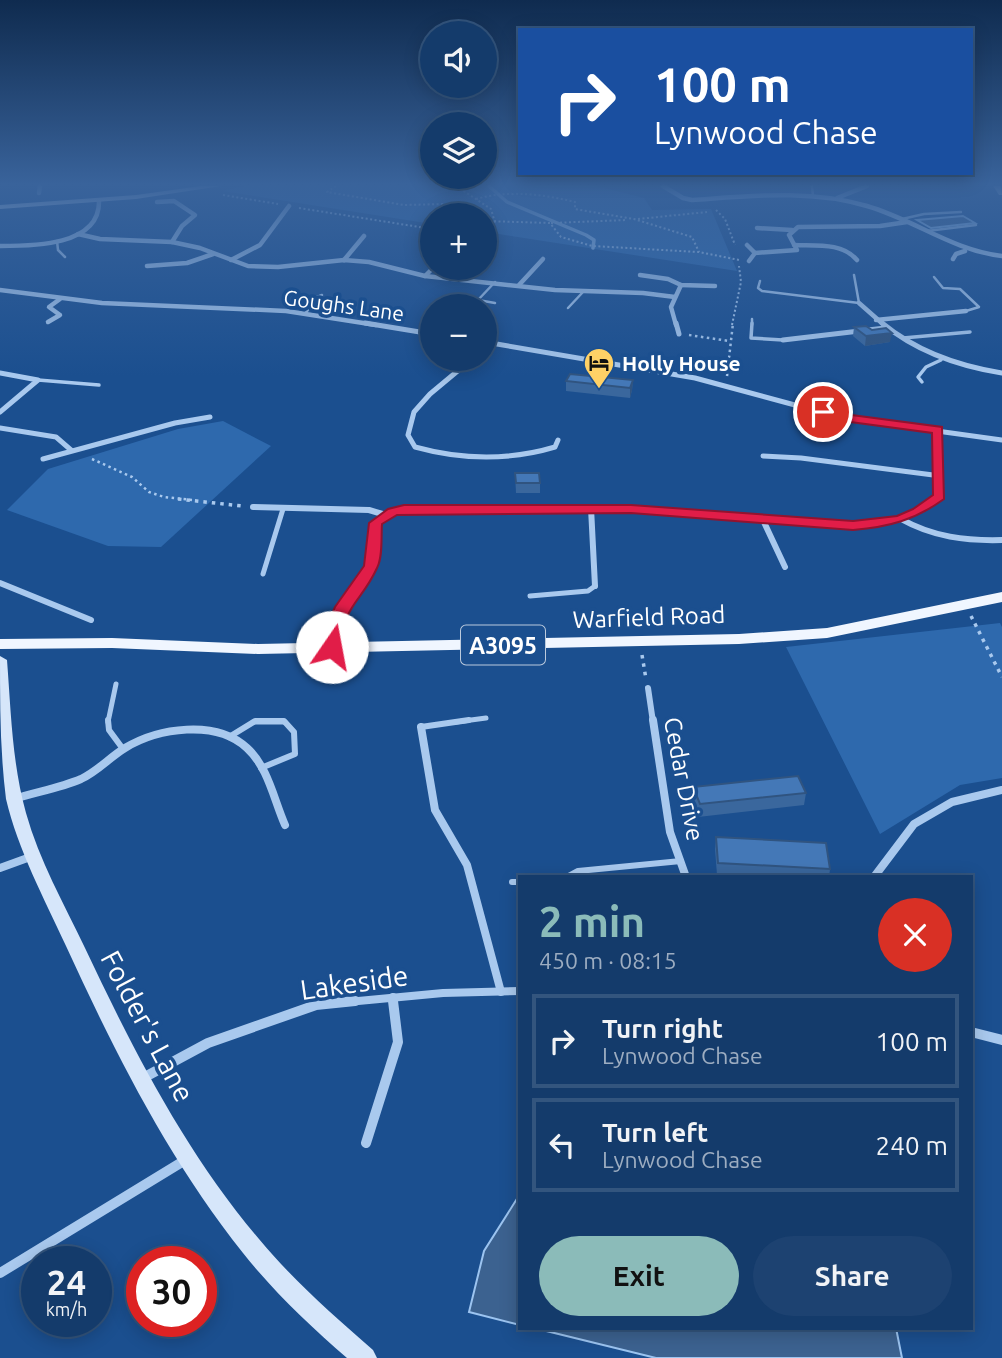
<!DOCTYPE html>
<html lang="en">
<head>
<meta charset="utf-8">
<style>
  :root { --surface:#143b6b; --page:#1d4271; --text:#f1f3f6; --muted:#9dadc1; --line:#33557e; --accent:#8bbbb9 }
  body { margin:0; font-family:Ubuntu,sans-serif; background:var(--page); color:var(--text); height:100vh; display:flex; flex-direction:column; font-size:26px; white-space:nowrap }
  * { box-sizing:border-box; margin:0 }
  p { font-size:23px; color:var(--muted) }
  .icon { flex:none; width:38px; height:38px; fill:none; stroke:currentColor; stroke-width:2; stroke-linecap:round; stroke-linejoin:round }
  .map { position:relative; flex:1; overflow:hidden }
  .details { position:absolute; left:518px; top:875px; width:455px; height:455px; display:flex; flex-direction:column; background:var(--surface); border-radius:0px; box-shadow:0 4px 18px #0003,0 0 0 2px var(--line) }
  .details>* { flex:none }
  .hud { position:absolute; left:518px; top:28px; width:455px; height:147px; border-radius:0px; box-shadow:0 4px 18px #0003,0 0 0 2px var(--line); background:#1a4fa0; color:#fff; overflow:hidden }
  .controls { position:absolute; left:420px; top:21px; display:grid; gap:14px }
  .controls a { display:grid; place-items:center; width:77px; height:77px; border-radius:50%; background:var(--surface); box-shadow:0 4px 18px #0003,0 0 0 2px var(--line); font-size:35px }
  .speed { position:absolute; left:21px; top:1246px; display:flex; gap:14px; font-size:35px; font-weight:700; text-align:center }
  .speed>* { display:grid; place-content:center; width:91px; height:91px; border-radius:50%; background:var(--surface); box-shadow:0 4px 18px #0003,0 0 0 2px var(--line); line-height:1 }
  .speed small { font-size:18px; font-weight:400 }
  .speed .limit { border:10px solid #d22; background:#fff; color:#111 }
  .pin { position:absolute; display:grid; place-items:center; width:60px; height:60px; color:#fff; margin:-30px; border:4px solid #fff; border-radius:50%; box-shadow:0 2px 7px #0007 }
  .me { position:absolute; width:77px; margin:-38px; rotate:12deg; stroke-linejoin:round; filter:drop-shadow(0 0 5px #0008) }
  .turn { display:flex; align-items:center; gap:24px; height:147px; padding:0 21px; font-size:32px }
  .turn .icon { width:91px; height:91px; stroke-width:2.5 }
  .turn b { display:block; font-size:49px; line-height:60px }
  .round { display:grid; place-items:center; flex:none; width:74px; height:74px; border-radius:37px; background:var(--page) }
  .headline { display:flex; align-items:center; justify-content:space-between; height:119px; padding:0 21px }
  h1 { font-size:42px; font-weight:700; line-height:52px; color:var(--accent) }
  .cta { display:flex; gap:14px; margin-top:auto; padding:14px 21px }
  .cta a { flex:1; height:80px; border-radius:42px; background:var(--accent); color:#111; font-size:28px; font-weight:700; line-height:80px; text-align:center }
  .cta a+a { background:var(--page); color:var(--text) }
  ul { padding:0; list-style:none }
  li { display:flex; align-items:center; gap:21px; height:94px; margin:0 14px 10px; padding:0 7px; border:4px solid var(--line); border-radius:0px }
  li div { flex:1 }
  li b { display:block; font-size:26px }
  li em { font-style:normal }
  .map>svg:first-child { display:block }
</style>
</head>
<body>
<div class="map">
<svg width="1002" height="1358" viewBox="0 0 1002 1358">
  <rect width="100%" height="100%" fill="#1b4f8f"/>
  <g fill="#2e69ad">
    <polygon points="245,186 596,186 644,198 652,210 711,209 737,271 485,232 485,215 432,215 432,224 222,191"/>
    <polygon points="223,421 271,446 161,547 108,546 7,510 48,469 178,429"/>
    <polygon points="1000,623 1002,627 1002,778 960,785 880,834 786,647"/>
  </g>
  <g fill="#3c6290" stroke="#9cc4f0" stroke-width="2">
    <polygon points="963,216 975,223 931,228 917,220"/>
    <polygon points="520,1194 520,1325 469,1312 484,1251"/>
    <polygon points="534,1328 896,1328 902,1358 656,1358"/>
  </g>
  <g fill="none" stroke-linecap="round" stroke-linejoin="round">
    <polyline stroke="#9cc4f0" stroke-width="3.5" points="489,186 507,202 586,235 594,240 593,248"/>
    <g stroke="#a9c9ee" stroke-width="2" stroke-dasharray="2 2.5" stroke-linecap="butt">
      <polyline points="336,186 327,192 404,205 444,204 454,208 453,215"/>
      <polyline points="456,186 491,209 495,223"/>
      <polyline points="223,195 278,204"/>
      <path d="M476 199C508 190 543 194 575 202V209L634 219 692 237 699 252"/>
      <polyline points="299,208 432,229"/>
      <polyline points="716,210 725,219 735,245"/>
      <polyline points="638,219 707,212"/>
      <polyline points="485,221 550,223 561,237 592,246 699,252 739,260"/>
      <polyline points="551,223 627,220"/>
      <polyline points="485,228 493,224"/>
      <polyline points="732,325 741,282 739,266"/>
    </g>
    <g stroke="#a9c9ee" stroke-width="2.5" stroke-dasharray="2.5 3.5" stroke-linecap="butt">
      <polyline points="689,335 729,341"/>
      <polyline points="727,376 733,323"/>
      <polyline points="92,459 132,477 149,492 164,497 193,500"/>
    </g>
    <g stroke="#a9c9ee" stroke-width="3.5" stroke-dasharray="3.5 5" stroke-linecap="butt">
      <polyline points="178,499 242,506"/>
      <polyline points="971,616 1002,677"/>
      <polyline points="642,655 646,679"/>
    </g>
    <g stroke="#a9c9ee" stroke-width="2.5">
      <polyline points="812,186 813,196"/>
      <polyline points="902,219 924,214 961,212"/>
      <polyline points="927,231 976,225"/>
      <polyline points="57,241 58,250 65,257"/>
      <polyline points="934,277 943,288 960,289 979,307 966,311"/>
      <polyline points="760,281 758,288 762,291 859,303 854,275"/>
      <polyline points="478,300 495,303"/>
      <polyline points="467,303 478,300 495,282"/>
      <polyline points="568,308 583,292"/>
      <polyline points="305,314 317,297 322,295"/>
      <polyline points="752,325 752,319"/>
    </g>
    <g stroke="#a9c9ee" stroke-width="3.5">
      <polyline points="752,323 751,338 783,340"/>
      <polyline points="903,338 970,332"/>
      <polyline points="38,380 99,385"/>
      <polyline points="922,382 918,377 926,367 941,360"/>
    </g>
    <g stroke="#a9c9ee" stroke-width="5">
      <polyline points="263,574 283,509"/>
      <polyline points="530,596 588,591 595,586"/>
      <polyline points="108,722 116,684"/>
      <polyline points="253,722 285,722"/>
      <polyline points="456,722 486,718"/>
    </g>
    <g stroke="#a9c9ee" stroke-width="6">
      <polyline points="108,720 109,730 123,749"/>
      <polyline points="421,727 469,720"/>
      <polyline points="229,737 255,721 284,721 294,732 295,754 261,768"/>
      <polyline points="567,877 578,871 681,861"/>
      <polyline points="512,882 520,882"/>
    </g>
    <g stroke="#a9c9ee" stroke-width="4.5">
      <path d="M663 186 683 198 692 200C750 196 811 189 867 206 915 220 952 250 1002 256"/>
      <polyline points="39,193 40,186"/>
      <polyline points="837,198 867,186"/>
      <polyline points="157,202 174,201 195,215 182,226 172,242"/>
      <polyline points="757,228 792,230"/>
      <polyline points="78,234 100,239 172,242 200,248 248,266 278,267 344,260 369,262 425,276 555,290 643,293 675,297"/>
      <polyline points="747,245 755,253"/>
      <path d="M794 245C815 246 842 242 857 260"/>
      <path d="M0 246C33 246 100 246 99 201"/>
      <polyline points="953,259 956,254 965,251"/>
      <polyline points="231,260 260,245 289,206"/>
      <polyline points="344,260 364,236"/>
      <polyline points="749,261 755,253 797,250 789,235 798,227 880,226 907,222"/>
      <polyline points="147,266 187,263 213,254"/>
      <polyline points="640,275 668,279 681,285 715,286"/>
      <polyline points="425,276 433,268"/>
      <polyline points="519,285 543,259"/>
      <polyline points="0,290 102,303 286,311 376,325"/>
      <polyline points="859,303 884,325"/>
      <polyline points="876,320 966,311"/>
      <polyline points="48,322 60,315 49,307 60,299"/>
      <polyline points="676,325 671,307 681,285"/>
    </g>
    <g stroke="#a9c9ee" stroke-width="5">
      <polyline points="365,323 432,334"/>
      <polyline points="676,323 679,334"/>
      <path d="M882 323C917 352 958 366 1002 373"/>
      <polyline points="783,340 885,328"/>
      <polyline points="485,342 695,378 843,418 1002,440"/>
      <path d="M472 359 430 394 414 412 408 435 415 447C462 460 508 461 555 447L558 440"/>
      <polyline points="0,373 38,380 0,412"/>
      <polyline points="0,428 56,437 71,450"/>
      <polyline points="763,456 801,458 941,476"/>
      <polyline points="43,459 175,423 210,417"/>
      <polyline points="935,500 940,496 938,430"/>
    </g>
    <g stroke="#a9c9ee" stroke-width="6">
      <polyline points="253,507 369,510 386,515"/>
      <polyline points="591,508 595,586"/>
      <path d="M901 519C933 537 966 541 1002 540"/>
      <polyline points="763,520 785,567"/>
      <polyline points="0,583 91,620"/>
      <polyline points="332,647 335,623 371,567 376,523 383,516 404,509 631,509 853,526 900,519 921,510 937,499"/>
      <polyline points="648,688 653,722"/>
    </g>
    <g stroke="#a9c9ee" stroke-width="8">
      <polyline points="653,720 670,832 686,877"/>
      <polyline points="421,727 435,810 467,865 501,992"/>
      <path d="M14 799C36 792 60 788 81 779 98 771 110 757 125 748 158 728 216 719 247 748 268 767 274 800 285 825"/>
      <polyline points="0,868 33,856"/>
      <polyline points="874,877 914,824 952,802 1002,790"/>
      <polyline points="393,997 394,1003"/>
      <polyline points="337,1003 443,993 520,991"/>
    </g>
    <g stroke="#a9c9ee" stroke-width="10">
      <polyline points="971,1032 1002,1040"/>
      <polyline points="143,1078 208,1043 316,1005 355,1001"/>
      <polyline points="366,1143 398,1042 393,1001"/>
      <polyline points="0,1273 187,1159"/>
    </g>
    <g fill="#d6e6fa" fill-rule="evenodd">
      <polygon points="201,186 221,186 136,199 0,209 0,205 136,195"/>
      <polygon points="993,186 1001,186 1002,195 999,195"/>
      <path d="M0 656 7 660C11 711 12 763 26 813 39 860 64 904 85 948 133 1050 186 1153 259 1239 293 1280 333 1315 373 1350L377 1358H347C310 1326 274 1292 243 1253 169 1160 115 1053 66 946 44 898 18 850 6 799 0 752 0 703 0 656Z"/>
    </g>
    <polygon fill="#f0f6ff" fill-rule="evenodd" points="1002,592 1002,602 827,638 739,644 258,654 112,648 0,649 0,639 112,638 258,644 739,634 827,628"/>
  </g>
  <g fill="#3a679d">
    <polygon points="854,327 890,342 865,346 853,336"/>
    <polygon points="633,380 632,390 630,398 566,391 566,381"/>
    <polygon points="515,473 540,483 540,493 516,493"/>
    <polygon points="693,787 806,793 804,805 698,817 692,799"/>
    <polygon points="716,837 830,869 829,877 746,877 717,875 715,849"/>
  </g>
  <g fill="#305480">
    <polygon points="892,333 890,342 865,346 866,336"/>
    <polygon points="633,380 632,390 630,398 630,388"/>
  </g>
  <g fill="#4478b7" stroke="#305480" stroke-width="2">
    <polygon points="866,326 872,330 886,328 892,333 866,336 854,327"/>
    <polygon points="570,374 633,380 630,388 566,381"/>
    <polygon points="515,473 539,473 540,483 516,483"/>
    <polygon points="798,776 806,793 700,804 693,787"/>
    <polygon points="716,837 826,843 830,869 718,863"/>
  </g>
  <linearGradient id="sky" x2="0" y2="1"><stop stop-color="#0f2b4f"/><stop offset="0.49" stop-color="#39639b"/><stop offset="1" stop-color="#39639b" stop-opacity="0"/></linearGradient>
  <rect width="1002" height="376" fill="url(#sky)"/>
  <path fill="#e11d48" stroke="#92132f" stroke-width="2" d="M823 409 844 414 942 427 944 499C915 520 889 527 853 530L631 513 397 515 382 524C381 537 383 557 377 568 361 603 345 602 340 647L332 652 325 647 328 623 335 607 364 566 369 523 388 509 404 505H631L853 521 897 516 913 509 933 495 932 433 843 421 819 415 818 412Z"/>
  <defs>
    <g id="hotel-pin" transform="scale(1.575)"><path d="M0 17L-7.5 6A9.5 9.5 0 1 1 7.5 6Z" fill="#ffd166" stroke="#1b4f8f"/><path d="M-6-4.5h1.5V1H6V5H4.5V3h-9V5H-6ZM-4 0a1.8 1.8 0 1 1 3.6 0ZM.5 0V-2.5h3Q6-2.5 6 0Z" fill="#111"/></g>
  </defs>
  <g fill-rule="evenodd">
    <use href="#hotel-pin" x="599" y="363"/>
  </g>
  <g text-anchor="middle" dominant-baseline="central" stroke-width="7" stroke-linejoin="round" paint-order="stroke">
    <g font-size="21" fill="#fff" stroke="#1b4f8f">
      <text transform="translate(344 305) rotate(8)">Goughs Lane</text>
    </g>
    <g font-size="21" font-weight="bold" fill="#fff" stroke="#1b4f8f" text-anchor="start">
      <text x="622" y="363">Holly House</text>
    </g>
    <rect fill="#1b4f8f" stroke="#bbcadd" stroke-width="2" x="461" y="625.5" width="84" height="39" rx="5"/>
    <g font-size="23" font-weight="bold" fill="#fff">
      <text x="503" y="645">A3095</text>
    </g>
    <g font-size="24" fill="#fff" stroke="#1b4f8f">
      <text transform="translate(649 617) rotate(-2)">Warfield Road</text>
      <text transform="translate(684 779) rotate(79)">Cedar Drive</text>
    </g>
    <g font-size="28" fill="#fff" stroke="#1b4f8f">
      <text transform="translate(354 982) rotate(-8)">Lakeside</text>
      <text transform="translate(148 1026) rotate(62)">Folder's Lane</text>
    </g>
  </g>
</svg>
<div class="controls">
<a><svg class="icon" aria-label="sound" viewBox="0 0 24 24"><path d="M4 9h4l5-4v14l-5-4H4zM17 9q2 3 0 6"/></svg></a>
<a><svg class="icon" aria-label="layers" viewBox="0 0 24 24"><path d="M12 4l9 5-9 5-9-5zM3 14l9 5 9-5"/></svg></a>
<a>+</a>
<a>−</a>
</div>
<div class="speed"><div>24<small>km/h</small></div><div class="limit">30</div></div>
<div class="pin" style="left:823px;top:412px;background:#d93025"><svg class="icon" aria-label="arrive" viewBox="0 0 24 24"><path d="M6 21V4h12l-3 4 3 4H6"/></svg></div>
<svg class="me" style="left:332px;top:647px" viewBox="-20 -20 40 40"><circle r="19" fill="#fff"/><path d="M0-13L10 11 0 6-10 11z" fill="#e11d48"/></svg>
<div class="hud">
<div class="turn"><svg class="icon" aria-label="right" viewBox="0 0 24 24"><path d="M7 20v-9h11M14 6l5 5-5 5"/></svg><div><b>100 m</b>Lynwood Chase</div></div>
</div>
<section class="details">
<div class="headline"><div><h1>2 min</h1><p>450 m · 08:15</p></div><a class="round" style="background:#d93025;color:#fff"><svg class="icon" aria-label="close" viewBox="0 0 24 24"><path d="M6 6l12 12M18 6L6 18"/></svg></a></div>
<ul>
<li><svg class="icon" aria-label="right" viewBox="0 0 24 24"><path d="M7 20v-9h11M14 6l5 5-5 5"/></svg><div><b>Turn right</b><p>Lynwood Chase</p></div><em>100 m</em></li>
<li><svg class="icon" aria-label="left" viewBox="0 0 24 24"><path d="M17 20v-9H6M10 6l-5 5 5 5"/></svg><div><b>Turn left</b><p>Lynwood Chase</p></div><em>240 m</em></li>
</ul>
<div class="cta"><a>Exit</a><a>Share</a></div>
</section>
</div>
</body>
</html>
